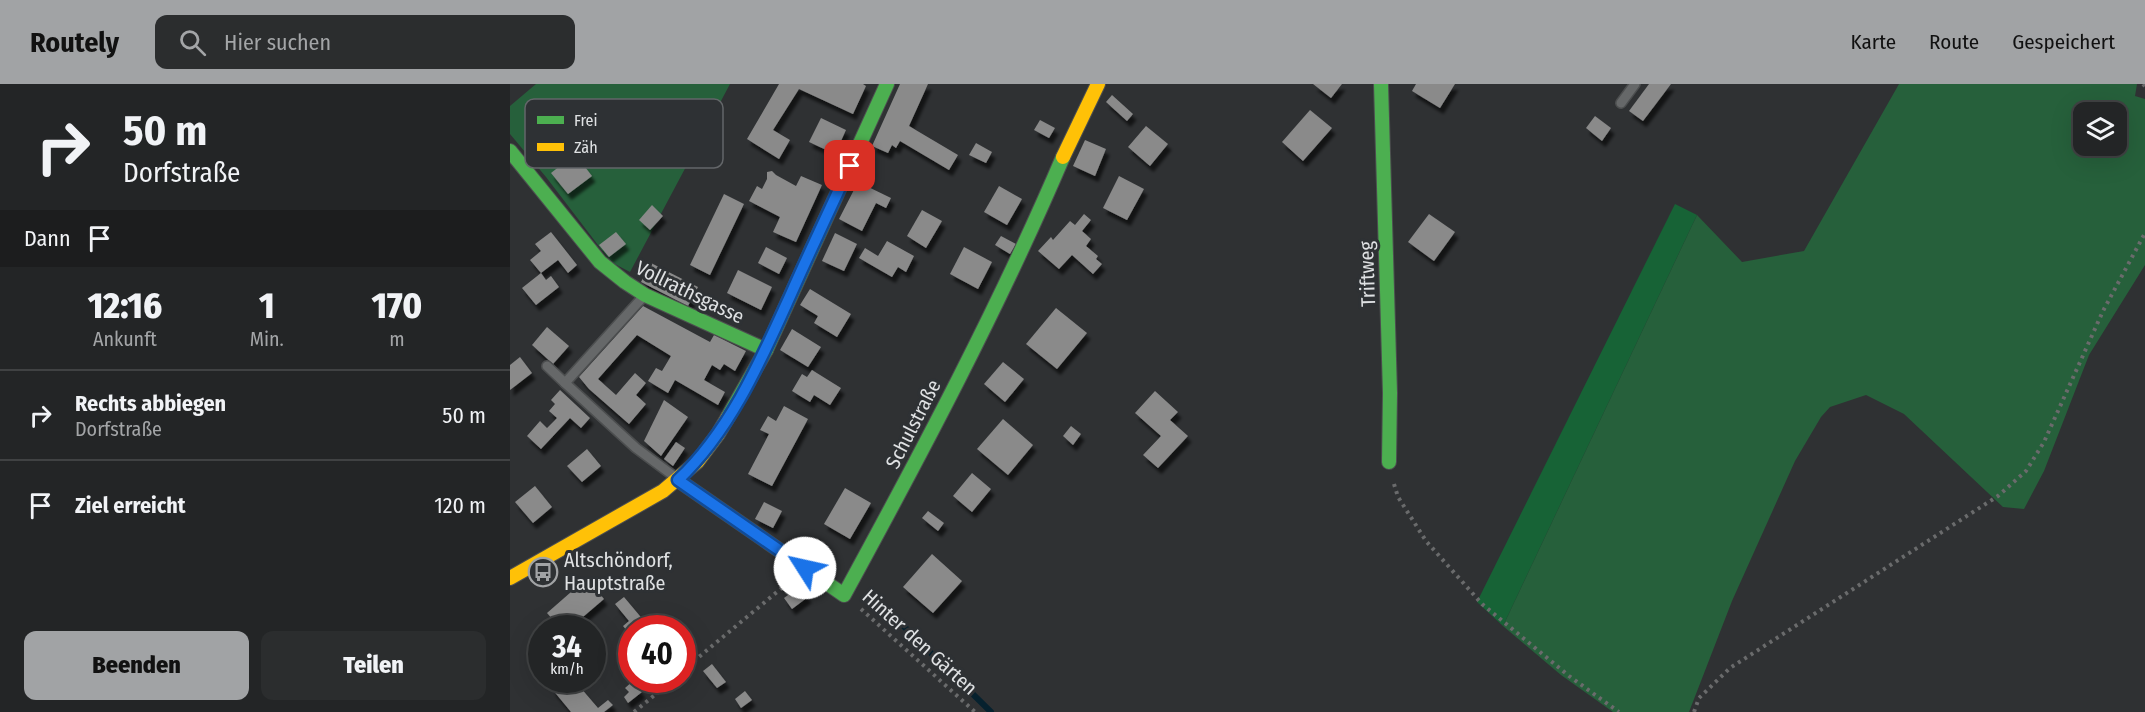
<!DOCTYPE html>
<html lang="de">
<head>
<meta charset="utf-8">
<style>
  :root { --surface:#232526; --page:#2b2d2e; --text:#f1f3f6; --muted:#a3a5a7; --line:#404243; --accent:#a1a3a5 }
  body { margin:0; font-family:"Fira Sans Condensed",sans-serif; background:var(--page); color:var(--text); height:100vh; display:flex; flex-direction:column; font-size:22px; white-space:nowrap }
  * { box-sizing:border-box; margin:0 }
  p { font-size:20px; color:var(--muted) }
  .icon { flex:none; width:33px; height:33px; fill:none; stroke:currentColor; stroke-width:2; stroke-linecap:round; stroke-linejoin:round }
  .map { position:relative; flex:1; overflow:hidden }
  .panel { display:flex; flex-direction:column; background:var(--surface); width:510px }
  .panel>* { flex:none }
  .banner { background:#232526; color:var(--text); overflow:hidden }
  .tools { position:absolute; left:1563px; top:18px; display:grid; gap:12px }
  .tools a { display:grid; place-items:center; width:54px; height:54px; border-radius:12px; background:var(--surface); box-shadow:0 6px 24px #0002,0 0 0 2px var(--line); font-size:30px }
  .speed { position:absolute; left:18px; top:531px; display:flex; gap:12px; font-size:30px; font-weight:700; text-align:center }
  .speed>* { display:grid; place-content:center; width:78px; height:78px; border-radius:50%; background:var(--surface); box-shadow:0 6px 24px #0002,0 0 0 2px var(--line); line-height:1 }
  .speed small { font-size:15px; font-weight:400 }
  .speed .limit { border:9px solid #d22; background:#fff; color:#111 }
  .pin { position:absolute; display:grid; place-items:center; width:51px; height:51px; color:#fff; margin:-26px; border-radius:12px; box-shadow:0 3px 9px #0006 }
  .me { position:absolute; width:66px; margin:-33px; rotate:305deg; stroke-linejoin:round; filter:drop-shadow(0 0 4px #0008) }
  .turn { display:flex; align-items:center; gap:21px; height:126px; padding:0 24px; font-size:27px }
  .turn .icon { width:78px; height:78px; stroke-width:2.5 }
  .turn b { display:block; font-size:42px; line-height:51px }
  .then { display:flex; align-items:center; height:57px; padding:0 24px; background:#0003; gap:12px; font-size:22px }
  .eta { display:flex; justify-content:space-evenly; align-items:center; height:102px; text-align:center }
  .eta b { font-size:36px; font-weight:800; line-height:42px }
  .primary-button { display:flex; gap:12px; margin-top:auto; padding:12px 24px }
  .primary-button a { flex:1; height:69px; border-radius:12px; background:var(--accent); color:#111; font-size:24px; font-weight:800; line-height:69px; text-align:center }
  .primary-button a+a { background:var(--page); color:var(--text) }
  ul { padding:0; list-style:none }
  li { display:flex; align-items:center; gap:18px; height:90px; padding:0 24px; border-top:2px solid var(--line) }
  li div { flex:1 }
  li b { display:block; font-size:22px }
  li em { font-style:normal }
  header { display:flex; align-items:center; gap:36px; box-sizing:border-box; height:84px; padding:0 30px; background:var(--accent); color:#111 }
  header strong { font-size:28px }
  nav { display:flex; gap:33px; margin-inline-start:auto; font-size:21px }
  .search { width:420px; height:54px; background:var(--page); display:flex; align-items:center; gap:15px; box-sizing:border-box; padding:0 21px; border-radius:12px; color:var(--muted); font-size:22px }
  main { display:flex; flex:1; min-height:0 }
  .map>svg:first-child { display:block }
</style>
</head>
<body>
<header>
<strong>Routely</strong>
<div class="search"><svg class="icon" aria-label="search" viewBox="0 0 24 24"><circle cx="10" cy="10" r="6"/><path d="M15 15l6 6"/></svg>Hier suchen</div>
<nav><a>Karte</a><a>Route</a><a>Gespeichert</a></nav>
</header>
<main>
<section class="panel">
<div class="banner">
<div class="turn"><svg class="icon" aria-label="right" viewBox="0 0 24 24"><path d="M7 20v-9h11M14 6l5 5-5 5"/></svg><div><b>50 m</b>Dorfstraße</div></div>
<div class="then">Dann<svg class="icon" aria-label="arrive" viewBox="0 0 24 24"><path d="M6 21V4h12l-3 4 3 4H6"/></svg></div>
</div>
<div class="eta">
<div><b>12:16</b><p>Ankunft</p></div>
<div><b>1</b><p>Min.</p></div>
<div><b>170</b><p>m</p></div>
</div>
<ul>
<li><svg class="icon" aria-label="right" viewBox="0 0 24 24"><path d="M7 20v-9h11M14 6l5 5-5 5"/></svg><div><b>Rechts abbiegen</b><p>Dorfstraße</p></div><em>50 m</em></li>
<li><svg class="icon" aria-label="arrive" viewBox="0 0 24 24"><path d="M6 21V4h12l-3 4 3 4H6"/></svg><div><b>Ziel erreicht</b></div><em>120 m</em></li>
</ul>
<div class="primary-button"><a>Beenden</a><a>Teilen</a></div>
</section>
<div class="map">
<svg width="1635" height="628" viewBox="0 0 1635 628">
  <defs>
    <filter id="shadow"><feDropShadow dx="3.5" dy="6" stdDeviation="1.5" flood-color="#0009"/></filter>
  </defs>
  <rect width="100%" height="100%" fill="#2f3133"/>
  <g fill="#26603b" fill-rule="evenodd">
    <polygon points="26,0 220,0 120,188 101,178 36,93 0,50 0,22"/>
    <path d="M1389 0H1627L1625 12 1635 15V181L1579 271 1534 387 1514 425 1493 423 1394 330 1356 311 1320 323 1311 333 1285 377 1222 517 1179 628H1103L1051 591 993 542 1187 131 1232 178 1294 167ZM1574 28H1606V62H1574Z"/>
  </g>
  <polygon fill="#176336" points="1165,120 1187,131 993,542 967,518"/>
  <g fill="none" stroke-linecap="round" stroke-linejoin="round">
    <polyline stroke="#06212e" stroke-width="6" points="368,517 481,628"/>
  </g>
  <g fill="#8a8a8a" filter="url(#shadow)">
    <polygon points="269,0 353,0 356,2 343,30 289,5 263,46 280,56 269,75 237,55"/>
    <polygon points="390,0 418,0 399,42 448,71 439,86 390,57 386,64 382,61 378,69 362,62"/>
    <polygon points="803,0 832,0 821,14"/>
    <polygon points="906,0 945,0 930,24 902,7"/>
    <polygon points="1139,0 1161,0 1133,37 1119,27"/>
    <polygon points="602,11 623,30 617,37 596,18"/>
    <polygon points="800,26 822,44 793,77 772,58"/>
    <polygon points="1085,32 1101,44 1092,57 1076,44"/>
    <polygon points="311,34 336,46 325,70 299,58"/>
    <polygon points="530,36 545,44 539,54 524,46"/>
    <polygon points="636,42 658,60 640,82 618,63"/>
    <polygon points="575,56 596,65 585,92 563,82"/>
    <polygon points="466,59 482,68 476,79 459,71"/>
    <polygon points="65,70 82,92 58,110 41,89"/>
    <polygon points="262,87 266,91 286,102 291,92 312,101 286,158 263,148 270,133 239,117 247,102 252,105 257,95 257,88"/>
    <polygon points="609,92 634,105 617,136 593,124"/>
    <polygon points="348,98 381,114 376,124 366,119 352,147 329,135"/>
    <polygon points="489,102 512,115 497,141 474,128"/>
    <polygon points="214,110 234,120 200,191 180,181"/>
    <polygon points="142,121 153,132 140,146 129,136"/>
    <polygon points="412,126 432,137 416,164 397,152"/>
    <polygon points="574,130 581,136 572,147 581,155 576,162 588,172 586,175 592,180 583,190 562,171 549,185 528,167 541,153 543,156 560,137 565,141"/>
    <polygon points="919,130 945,148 924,177 898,158"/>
    <polygon points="41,148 67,181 58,189 48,176 31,189 20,176 31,167 25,160"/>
    <polygon points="106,148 116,160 99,173 89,161"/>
    <polygon points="325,149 347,160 334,187 312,177"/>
    <polygon points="491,152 506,160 500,170 485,161"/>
    <polygon points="377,157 404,172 396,188 388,183 382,193 349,174 355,164 368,172"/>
    <polygon points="256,163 277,174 269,190 248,179"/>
    <polygon points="454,163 482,178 468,205 440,190"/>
    <polygon points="141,179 188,203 178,222 131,198"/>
    <polygon points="228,186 262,203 251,226 217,209"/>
    <polygon points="31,189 36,196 41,192 49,203 26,221 12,204"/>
    <polygon points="300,205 341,230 327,253 304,239 308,232 290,221"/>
    <polygon points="133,222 200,258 204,251 236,267 225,287 214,280 210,286 202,281 194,296 215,308 208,321 165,296 158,309 138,297 146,284 152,287 161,272 127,251 88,295 106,311 125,289 136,299 126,311 136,320 119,340 79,305 69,293"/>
    <polygon points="546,224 577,249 547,285 516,260"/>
    <polygon points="37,243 59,262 43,280 22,261"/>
    <polygon points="282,245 311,263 298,283 270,266"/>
    <polygon points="10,273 22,289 0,306 0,281"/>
    <polygon points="493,278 514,295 495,318 474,300"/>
    <polygon points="302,286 331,304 320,321 304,311 300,318 282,307 292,290 297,293"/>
    <polygon points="50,306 80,334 71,344 60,334 31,365 17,352 30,337 37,344 47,334 39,327 45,320 41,316"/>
    <polygon points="645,307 668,328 660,336 678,352 648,384 633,371 651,352 625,329"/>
    <polygon points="154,316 178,333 151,372 134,357"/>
    <polygon points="274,322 298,335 262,402 238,390 259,350 250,346 258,332 266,337"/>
    <polygon points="493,335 523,361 498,391 467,365"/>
    <polygon points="561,342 571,350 563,361 553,352"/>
    <polygon points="166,358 175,364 163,382 154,375"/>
    <polygon points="77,365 91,382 72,398 57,382"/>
    <polygon points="462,389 481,405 462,428 443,412"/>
    <polygon points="25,402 42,423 23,439 5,418"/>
    <polygon points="335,404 361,419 340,455 314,440"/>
    <polygon points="254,418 272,427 263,444 245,435"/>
    <polygon points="418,427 434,439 428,447 412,434"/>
    <polygon points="422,470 452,497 423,529 393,503"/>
    <polygon points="77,494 94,515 60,544 50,544 37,529"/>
    <polygon points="290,502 298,513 282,525 274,514"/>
    <polygon points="114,513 140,544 122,544 122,559 118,555 121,552 113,542 119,537 105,520"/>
    <polygon points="202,580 216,598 207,604 193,587"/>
    <polygon points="53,596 64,596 88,624 98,616 103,621 94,628 61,628 42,605"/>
    <polygon points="123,597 132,608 118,619 114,613 119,608 115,604"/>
    <polygon points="235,607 242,616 231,624 225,615"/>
  </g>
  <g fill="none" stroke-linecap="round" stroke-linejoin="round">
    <g stroke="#4c4e4f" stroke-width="12">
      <g id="lane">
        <polyline points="1111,19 1125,0"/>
        <polyline points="37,282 55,299 133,213"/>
        <polyline points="55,299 126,364 165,393"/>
      </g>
    </g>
    <g stroke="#4c4e4f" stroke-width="16">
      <g id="fast">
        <polyline points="871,0 880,309 879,378"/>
        <polyline points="0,67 90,178 115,198 135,211 256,266"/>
        <polyline points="218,333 256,266 377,0"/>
        <path d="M168 396 334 511C412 368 489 223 553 73"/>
      </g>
    </g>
    <g stroke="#4c4e4f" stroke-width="16">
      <g id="slow">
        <polyline points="553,73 588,0"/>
        <polyline points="0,494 153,407 187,378 208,350 218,333"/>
      </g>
    </g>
    <g stroke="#6a6b6c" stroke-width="4" stroke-dasharray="3 4.5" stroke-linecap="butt">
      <polyline points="1633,0 1635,2"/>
      <polyline points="884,400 888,413 916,457 972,520 1059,592 1109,628"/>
      <polyline points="351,525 465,628"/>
      <polyline points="172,587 279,498"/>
      <polyline points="124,628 163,596"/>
      <polyline points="1184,628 1189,614 1220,584 1488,412 1516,387 1534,358 1593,227 1635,149"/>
    </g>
    <use href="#lane" stroke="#666869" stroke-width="9"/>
    <use href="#fast" stroke="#4caf50" stroke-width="14"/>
    <use href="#slow" stroke="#ffc107" stroke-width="14"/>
  </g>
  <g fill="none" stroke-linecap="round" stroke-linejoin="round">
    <g stroke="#114b97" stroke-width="15">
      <path id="route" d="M295 484 168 396C221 346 251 276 281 210 300 167 320 125 340 82"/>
    </g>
    <use href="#route" stroke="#1a73e8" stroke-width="10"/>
  </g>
  <defs>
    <g id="bus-ring" transform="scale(1.5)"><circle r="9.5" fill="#2e3134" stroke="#a1a3a5" stroke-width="1.5"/><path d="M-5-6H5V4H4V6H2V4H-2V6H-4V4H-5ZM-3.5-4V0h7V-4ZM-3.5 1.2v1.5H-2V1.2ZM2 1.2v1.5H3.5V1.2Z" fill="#a1a3a5"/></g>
  </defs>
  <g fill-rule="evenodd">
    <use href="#bus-ring" x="33" y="488"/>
  </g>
  <g text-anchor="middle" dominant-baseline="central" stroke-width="6" stroke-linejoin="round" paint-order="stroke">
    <g font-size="20" fill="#dfe1e3" stroke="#2e3134">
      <text transform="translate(857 190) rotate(-92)">Triftweg</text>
      <text transform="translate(180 208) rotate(26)">Vollrathsgasse</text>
      <text transform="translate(403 340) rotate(-63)">Schulstraße</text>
      <text transform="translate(410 558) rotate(42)">Hinter den Gärten</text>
    </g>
    <g font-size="20" fill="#dfe1e3" stroke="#2e3134" text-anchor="start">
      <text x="54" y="476">Altschöndorf,<tspan x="54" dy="23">Hauptstraße</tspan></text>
    </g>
  </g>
  <rect x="15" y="15" width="198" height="69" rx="9" fill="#2e3134" stroke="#636669" stroke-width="1.5"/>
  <rect x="27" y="32" width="27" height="8" fill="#4caf50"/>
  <rect x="27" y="59" width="27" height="8" fill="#ffc107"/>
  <g font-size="16" fill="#dfe1e3">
    <text x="64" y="42">Frei</text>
    <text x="64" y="69">Zäh</text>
  </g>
</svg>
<div class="tools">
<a><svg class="icon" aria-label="layers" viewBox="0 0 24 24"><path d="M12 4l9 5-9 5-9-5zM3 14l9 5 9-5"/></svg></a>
</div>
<div class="speed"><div>34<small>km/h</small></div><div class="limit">40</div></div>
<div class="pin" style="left:340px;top:82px;background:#d93025"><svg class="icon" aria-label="arrive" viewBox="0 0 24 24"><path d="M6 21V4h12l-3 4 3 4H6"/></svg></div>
<svg class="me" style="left:295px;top:484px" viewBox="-20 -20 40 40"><circle r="19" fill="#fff"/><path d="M0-13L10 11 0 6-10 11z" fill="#1a73e8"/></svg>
</div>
</main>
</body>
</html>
